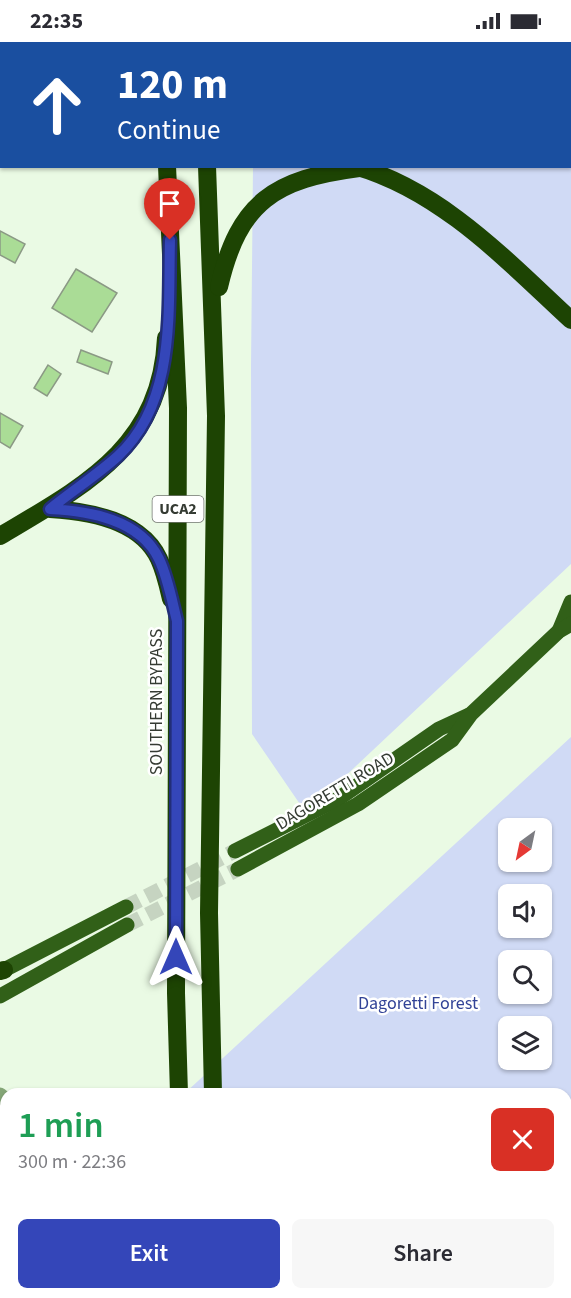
<!DOCTYPE html>
<html lang="en">
<head>
<meta charset="utf-8">
<style>
  :root { --surface:#fff; --page:#f7f7f7; --text:#2b2b33; --muted:#7c7c81; --accent:#3446b9 }
  body { margin:0; font-family:"Source Sans 3",sans-serif; background:var(--page); color:var(--text); height:100vh; display:flex; flex-direction:column; font-size:22px; white-space:nowrap }
  * { box-sizing:border-box; margin:0 }
  p { font-size:20px; color:var(--muted) }
  .icon { flex:none; width:33px; height:33px; fill:none; stroke:currentColor; stroke-width:2; stroke-linecap:round; stroke-linejoin:round }
  .map { position:relative; flex:1; overflow:hidden }
  .panel { position:absolute; left:0px; top:1046px; width:572px; height:212px; display:flex; flex-direction:column; background:var(--surface); border-radius:18px 18px 0 0; box-shadow:0 2px 4px #0004 }
  .panel>* { flex:none }
  .hud { position:absolute; left:0px; top:0px; width:572px; height:126px; box-shadow:0 2px 4px #0004; background:#1a4fa0; color:#fff; overflow:hidden }
  .needle { width:39px; rotate:213deg }
  .controls { position:absolute; left:498px; top:776px; display:grid; gap:12px }
  .controls a { display:grid; place-items:center; width:54px; height:54px; border-radius:9px; background:var(--surface); box-shadow:0 2px 4px #0004; font-size:30px }
  .pin { position:absolute; display:grid; place-items:center; width:51px; height:51px; color:#fff; margin:-62px -26px; border-radius:50% 50% 50% 0; rotate:-45deg; box-shadow:0 0 6px #0007 }
  .pin .icon { rotate:45deg }
  .me { position:absolute; width:66px; margin:-33px; rotate:0deg; stroke-linejoin:round; filter:drop-shadow(0 0 4px #0008) }
  .turn { display:flex; align-items:center; gap:21px; height:126px; padding:0 18px; font-size:27px }
  .turn .icon { width:78px; height:78px; stroke-width:2.5 }
  .turn b { display:block; font-size:42px; line-height:51px }
  .round { display:grid; place-items:center; flex:none; width:63px; height:63px; border-radius:9px; background:var(--page) }
  .summary { display:flex; align-items:center; justify-content:space-between; height:102px; padding:0 18px }
  h1 { font-size:36px; font-weight:600; line-height:45px; color:#1e9e55 }
  .primary-button { display:flex; gap:12px; margin-top:auto; padding:12px 18px }
  .primary-button a { flex:1; height:69px; border-radius:9px; background:var(--accent); color:#fff; font-size:24px; font-weight:600; line-height:69px; text-align:center }
  .primary-button a+a { background:var(--page); color:var(--text) }
  .status { display:flex; justify-content:space-between; align-items:center; height:42px; padding:0 30px; background:var(--surface); direction:ltr }
  .status svg { height:16px; fill:currentColor }
  .map>svg:first-child { display:block }
</style>
</head>
<body>
<div class="status"><b>22:35</b><svg viewBox="0 0 49 12"><path d="M0 12V9h3v3zM5 12V6h3v6zM10 12V3h3v9zM15 12V0h3v12zM26 1h20v11H26zM47 4h2v5h-2z"/></svg></div>
<div class="map">
<svg width="571" height="1256" viewBox="0 0 571 1256">
  <rect width="100%" height="100%" fill="#eafae4"/>
  <g fill="#d0daf5" fill-rule="evenodd">
    <polygon points="249,0 571,0 571,522 306,771 252,692 251,325 253,125 570,124 570,2"/>
    <path d="M571 695V1256H0V1139L6 1141V1251H566V1052L185 1051ZM508 786H542V819H508ZM508 852H542V885H508ZM508 918H542V951H508ZM508 984H542V1017H508Z"/>
  </g>
  <g fill="#aadc96" stroke="#8b9985" stroke-width="1.5">
    <polygon points="0,189 25,202 15,221 0,213"/>
    <polygon points="76,227 117,251 92,290 52,266"/>
    <polygon points="81,308 112,320 108,332 77,320"/>
    <polygon points="48,323 61,332 47,354 34,346"/>
    <polygon points="0,371 23,384 10,406 0,400"/>
  </g>
  <g fill="none" stroke-linecap="round" stroke-linejoin="round">
    <g stroke="#c6d4c1" stroke-width="15" stroke-dasharray="15 8" stroke-linecap="butt">
      <polyline points="126,865 235,809"/>
      <polyline points="127,883 238,827"/>
    </g>
    <polyline stroke="#96a191" stroke-width="4" stroke-dasharray="4.5 4.5" stroke-linecap="butt" points="443,0 446,2"/>
    <g stroke="#85a677" stroke-width="15">
      <polyline points="331,0 332,2"/>
      <polyline points="570,104 571,105"/>
      <polyline points="0,1053 6,1058"/>
      <polyline points="164,1251 167,1256"/>
    </g>
    <g stroke="#316018" stroke-width="15">
      <polyline points="559,589 571,560"/>
      <polyline points="235,809 338,757 439,687 469,673"/>
      <polyline points="238,827 358,762 452,698 471,672 559,589 571,582"/>
      <polyline points="0,930 126,865"/>
      <polyline points="0,954 127,883"/>
    </g>
    <g stroke="#1d4403" stroke-width="18">
      <polyline points="156,0 156,2"/>
      <polyline points="205,0 205,2"/>
      <polyline points="167,124 178,366 176,951 179,1052"/>
      <polyline points="207,124 216,374 209,871 213,1052"/>
      <path d="M355 124C442 149 506 218 571 278"/>
      <path d="M219 245C239 159 275 137 359 126"/>
      <path d="M50 467C87 469 141 478 159 517 165 530 168 544 171 557"/>
      <path d="M0 494C84 444 161 405 166 296"/>
      <polyline points="0,929 4,928"/>
      <polyline points="185,1251 185,1256"/>
      <polyline points="218,1251 219,1256"/>
    </g>
  </g>
  <g fill="none" stroke-linecap="round" stroke-linejoin="round">
    <g stroke="#222e78" stroke-width="15">
      <path id="route" d="M170 198C168 270 176 360 118 414 97 433 72 449 50 467 88 469 140 477 159 517 168 536 172 559 177 579L176 915"/>
    </g>
    <use href="#route" stroke="#3446b9" stroke-width="10"/>
  </g>
  <g text-anchor="middle" dominant-baseline="central" stroke-width="5" stroke-linejoin="round" paint-order="stroke">
    <rect fill="#fff" stroke="#727670" stroke-width="1.5" x="152.5" y="454" width="51" height="26" rx="4.5"/>
    <g font-size="16" font-weight="bold" fill="#353b33">
      <text x="178" y="467">UCA2</text>
    </g>
    <g font-size="18" fill="#353b33" stroke="#fff">
      <text transform="translate(156 660) rotate(-90)">SOUTHERN BYPASS</text>
      <text transform="translate(335 749) rotate(-31)">DAGORETTI ROAD</text>
    </g>
    <g font-size="18" fill="#324397" stroke="#fff">
      <text x="418" y="961">Dagoretti Forest</text>
    </g>
  </g>
</svg>
<div class="controls">
<a><svg class="needle" viewBox="-14 -14 28 28"><path d="M0-13l5 13h-10z" fill="#e53935"/><path d="M0 13l5-13h-10z" fill="#7c7c81"/></svg></a>
<a><svg class="icon" aria-label="sound" viewBox="0 0 24 24"><path d="M4 9h4l5-4v14l-5-4H4zM17 9q2 3 0 6"/></svg></a>
<a><svg class="icon" aria-label="search" viewBox="0 0 24 24"><circle cx="10" cy="10" r="6"/><path d="M15 15l6 6"/></svg></a>
<a><svg class="icon" aria-label="layers" viewBox="0 0 24 24"><path d="M12 4l9 5-9 5-9-5zM3 14l9 5 9-5"/></svg></a>
</div>
<div class="pin" style="left:170px;top:198px;background:#d93025"><svg class="icon" aria-label="arrive" viewBox="0 0 24 24"><path d="M6 21V4h12l-3 4 3 4H6"/></svg></div>
<svg class="me" style="left:176px;top:915px" viewBox="-20 -20 40 40"><path d="M0-17L14 15 0 8-14 15z" fill="#3446b9" stroke="#fff" stroke-width="4"/></svg>
<div class="hud">
<div class="turn"><svg class="icon" aria-label="ahead" viewBox="0 0 24 24"><path d="M12 20V5M6 11l6-6 6 6"/></svg><div><b>120 m</b>Continue</div></div>
</div>
<section class="panel">
<div class="summary"><div><h1>1 min</h1><p>300 m · 22:36</p></div><a class="round" style="background:#d93025;color:#fff"><svg class="icon" aria-label="close" viewBox="0 0 24 24"><path d="M6 6l12 12M18 6L6 18"/></svg></a></div>
<div class="primary-button"><a>Exit</a><a>Share</a></div>
</section>
</div>
</body>
</html>
